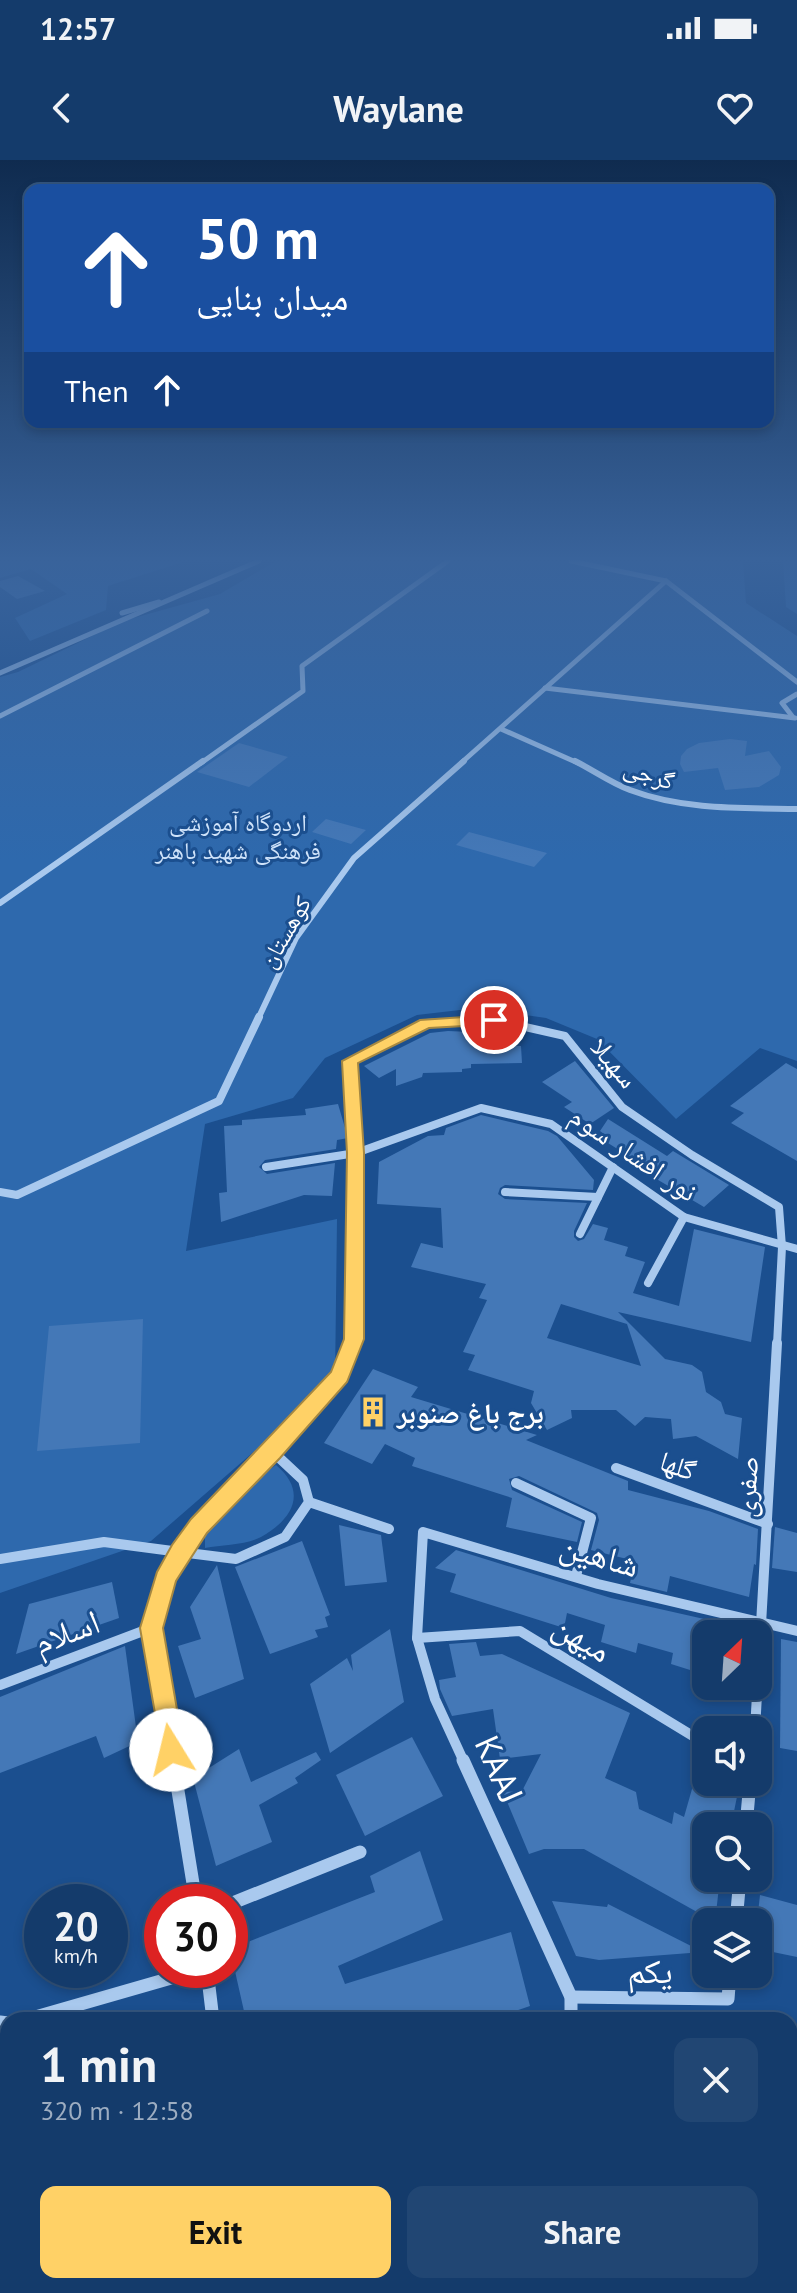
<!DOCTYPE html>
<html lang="en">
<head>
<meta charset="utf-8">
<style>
  :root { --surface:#143b6b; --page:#214673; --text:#f1f3f6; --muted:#9dadc1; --line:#33557e; --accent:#ffd166 }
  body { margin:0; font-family:"PT Sans","Noto Naskh Arabic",sans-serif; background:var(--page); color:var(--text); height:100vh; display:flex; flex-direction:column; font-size:30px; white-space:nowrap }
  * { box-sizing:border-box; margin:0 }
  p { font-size:26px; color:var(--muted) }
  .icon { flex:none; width:44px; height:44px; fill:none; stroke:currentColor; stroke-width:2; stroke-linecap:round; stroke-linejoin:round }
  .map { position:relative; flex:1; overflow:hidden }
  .sheet { position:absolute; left:0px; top:1852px; width:798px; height:282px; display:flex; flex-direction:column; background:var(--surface); border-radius:24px 24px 0 0; box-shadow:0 4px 12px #0003,0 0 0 2px var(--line) }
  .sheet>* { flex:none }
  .hud { position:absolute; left:24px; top:24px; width:750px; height:244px; border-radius:16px; box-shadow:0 4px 12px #0003,0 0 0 2px var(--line); background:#1a4fa0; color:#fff; overflow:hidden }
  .needle { width:52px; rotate:25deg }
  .fabs { position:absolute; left:692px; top:1460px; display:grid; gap:16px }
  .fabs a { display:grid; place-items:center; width:80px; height:80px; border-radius:16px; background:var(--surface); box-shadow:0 4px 12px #0003,0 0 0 2px var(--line); font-size:40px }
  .speed { position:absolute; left:24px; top:1724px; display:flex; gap:16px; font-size:40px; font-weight:700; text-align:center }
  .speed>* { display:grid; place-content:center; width:104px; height:104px; border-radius:50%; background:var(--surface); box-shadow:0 4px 12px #0003,0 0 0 2px var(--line); line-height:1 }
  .speed small { font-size:20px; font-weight:400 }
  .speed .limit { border:12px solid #d22; background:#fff; color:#111 }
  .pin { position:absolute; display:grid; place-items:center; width:68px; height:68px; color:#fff; margin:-34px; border:4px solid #fff; border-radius:50%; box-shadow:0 2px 8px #0007 }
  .me { position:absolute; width:88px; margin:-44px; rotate:351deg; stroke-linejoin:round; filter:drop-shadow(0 0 6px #0008) }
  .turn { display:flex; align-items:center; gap:28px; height:168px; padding:0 40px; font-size:36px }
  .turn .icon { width:104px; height:104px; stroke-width:2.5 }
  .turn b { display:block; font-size:56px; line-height:68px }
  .then { display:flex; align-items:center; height:76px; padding:0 40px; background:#0003; gap:16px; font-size:30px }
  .round { display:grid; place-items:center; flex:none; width:84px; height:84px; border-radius:16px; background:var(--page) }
  .headline { display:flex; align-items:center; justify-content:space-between; height:136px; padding:0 40px }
  h1 { font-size:48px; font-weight:600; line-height:60px }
  .action { display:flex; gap:16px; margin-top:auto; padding:16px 40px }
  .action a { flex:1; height:92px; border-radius:16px; background:var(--accent); color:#111; font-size:32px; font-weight:600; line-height:92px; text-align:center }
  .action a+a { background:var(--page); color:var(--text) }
  .status { display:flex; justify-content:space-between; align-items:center; height:56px; padding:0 40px; background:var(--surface); direction:ltr }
  .status svg { height:22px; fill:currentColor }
  header { display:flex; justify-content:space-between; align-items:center; height:104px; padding:0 40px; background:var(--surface); font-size:36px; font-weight:600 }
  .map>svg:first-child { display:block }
</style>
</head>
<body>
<div class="status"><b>12:57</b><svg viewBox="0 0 49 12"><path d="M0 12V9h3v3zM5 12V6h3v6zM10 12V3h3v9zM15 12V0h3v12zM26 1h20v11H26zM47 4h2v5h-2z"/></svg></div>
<header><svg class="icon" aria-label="back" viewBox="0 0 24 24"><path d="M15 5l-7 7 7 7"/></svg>Waylane<svg class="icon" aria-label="heart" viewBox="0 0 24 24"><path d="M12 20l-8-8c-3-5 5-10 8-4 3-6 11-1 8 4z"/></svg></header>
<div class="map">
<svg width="797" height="2133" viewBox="0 0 797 2133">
  <rect width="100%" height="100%" fill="#1b4f8f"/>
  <g fill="#2e69ad">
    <polygon points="0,401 186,401 108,426 106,450 30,481 15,458 67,434 31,409 0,418"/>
    <polygon points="276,401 743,401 746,443 797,476 797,901 760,888 676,959 597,879 546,858 477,848 417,855 325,898 293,938 205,964 186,1091 337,1059 335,1221 151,1381 0,1433 0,517 18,512 123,461 220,434"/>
    <polygon points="783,401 797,401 797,454 786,447"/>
    <path d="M276 1305C308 1332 293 1359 261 1377 246 1385 222 1385 205 1388V1373L262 1315Z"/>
  </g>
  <g fill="#4478b7" fill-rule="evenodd">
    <polygon points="18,416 45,431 17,439 0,427 0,421"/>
    <polygon points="730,579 747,581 745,596 769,591 781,607 779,615 759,627 725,630 718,608 684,612 680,604 681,596 687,589 699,583"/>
    <polygon points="239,583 288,597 249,627 197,612"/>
    <polygon points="326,659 366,670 351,684 312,672"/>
    <polygon points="469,672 547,693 534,707 456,685"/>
    <polygon points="448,871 494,873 494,885 521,886 522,903 471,904 471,908 462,909 462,912 423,913 422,917 396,926 396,909 379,918 364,906 430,873"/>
    <polygon points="575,901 614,948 590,964 564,947 572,942 542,922"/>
    <polygon points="786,903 797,909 797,1001 731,963 744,953 730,946"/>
    <polygon points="338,944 348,978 337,980 336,989 265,1000 259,1007 267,1014 335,1003 332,1036 304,1035 221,1062 219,1033 227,1032 224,966 242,965 242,960 306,955 305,949"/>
    <path d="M481 955 548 971 557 976 594 1020 593 1030 505 1025 500 1028 498 1034 505 1039 587 1043 574 1071V1077L578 1081 584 1079 593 1064 608 1068 604 1080 628 1087 625 1096 645 1102 633 1133 679 1146 694 1069 765 1087 751 1182 618 1152 665 1199 692 1205 702 1212 706 1232 721 1242 725 1254 742 1258 738 1299 696 1276 673 1279 671 1259 645 1257 635 1266 616 1250H571L572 1258 547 1270 531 1243 534 1231 468 1210 475 1195 463 1192 487 1140 479 1138 486 1124 411 1107 421 1083 443 1088 441 1048 377 1044 379 1002 428 976 444 975 446 968ZM561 1144 627 1164 641 1206 547 1178Z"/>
    <polygon points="608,959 667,996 673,991 729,1025 704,1047 648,1014 653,1011 595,975 608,977 600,971"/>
    <polygon points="143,1159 140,1283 37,1291 49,1166"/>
    <polygon points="373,1209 418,1227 411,1237 537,1275 526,1280 628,1321 628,1330 709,1351 758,1369 756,1405 754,1404 749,1437 670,1416 667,1432 630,1423 635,1401 591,1390 599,1360 597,1353 519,1316 509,1319 512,1330 582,1362 577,1382 506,1367 512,1338 412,1306 415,1298 385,1284 372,1304 324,1283"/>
    <polygon points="339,1365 381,1375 387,1422 345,1426"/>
    <polygon points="775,1367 797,1373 797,1412 772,1408"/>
    <polygon points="302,1381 330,1455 325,1457 328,1467 315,1470 318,1477 270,1494 235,1407"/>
    <polygon points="456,1390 611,1438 744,1468 743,1474 706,1474 706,1515 671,1504 673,1493 638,1483 636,1493 601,1482 605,1465 567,1453 564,1468 450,1432 456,1414 435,1408"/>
    <polygon points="217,1405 244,1519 195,1538 178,1486 201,1479 190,1447"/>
    <polygon points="112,1422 119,1458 16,1494 29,1444"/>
    <polygon points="390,1469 404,1542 330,1593 310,1524 347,1498 353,1511 351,1495"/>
    <polygon points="781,1479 797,1482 797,1591 780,1588"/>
    <polygon points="476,1482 480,1496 502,1494 630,1553 605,1618 636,1632 639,1649 672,1664 674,1652 684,1657 694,1622 740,1622 731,1666 706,1656 706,1718 720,1718 715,1762 584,1689 544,1689 529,1694 503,1632 522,1631 541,1594 500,1599 493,1549 452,1556 440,1529 439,1520 456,1517 449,1484"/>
    <polygon points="125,1486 138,1582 104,1598 96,1576 0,1613 0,1537"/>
    <polygon points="412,1577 443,1636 365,1676 336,1615"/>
    <polygon points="239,1589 251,1622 316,1592 321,1600 295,1618 298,1623 259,1645 272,1682 216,1706 193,1618"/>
    <polygon points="420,1691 443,1760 338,1806 345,1824 511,1772 530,1846 489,1860 246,1860 230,1789 375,1732 370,1716"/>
    <polygon points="760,1735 797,1745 797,1797 758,1789 757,1762"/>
    <polygon points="552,1741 607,1747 608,1744 703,1792 599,1800 576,1796"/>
  </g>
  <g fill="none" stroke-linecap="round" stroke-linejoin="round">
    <g stroke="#a9c9ee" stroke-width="5">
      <polyline points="571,401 666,421 797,522"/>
      <polyline points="122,453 159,442"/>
      <polyline points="0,513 259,401"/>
      <polyline points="545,528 795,558"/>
      <polyline points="0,556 207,451"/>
      <polyline points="792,556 782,543 797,534"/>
      <polyline points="501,569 578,603"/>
      <polyline points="201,603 303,531 302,506 448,401"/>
      <polyline points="461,603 666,421"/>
    </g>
    <g stroke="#a9c9ee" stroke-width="6">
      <path d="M575 601C593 610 611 623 630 630 683 650 741 648 797 649"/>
      <polyline points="0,743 203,601"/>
      <polyline points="258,859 296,778 354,698 464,601"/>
    </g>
    <g stroke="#a9c9ee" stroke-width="8">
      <polyline points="266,1007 356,993 481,948 551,964 684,1057 797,1089"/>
      <polyline points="0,1032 17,1035 219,941 259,857"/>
      <polyline points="505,1032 598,1037"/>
      <polyline points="580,1074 613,1007"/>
      <polyline points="648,1123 684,1057"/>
      <polyline points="351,1185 354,1179 356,993 350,901 426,863 494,860 565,876 622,947 692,995 779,1047 782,1087 777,1185"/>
    </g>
    <g stroke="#a9c9ee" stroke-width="10">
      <polyline points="272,1291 303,1320 309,1342 285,1377 236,1399 180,1392 199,1366 339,1216 352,1183"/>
      <polyline points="616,1308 768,1364"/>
      <polyline points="516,1323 591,1358 576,1416"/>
      <polyline points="309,1342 389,1369"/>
      <polyline points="0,1399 104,1382 180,1392 165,1419 151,1468 173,1602"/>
      <polyline points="417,1478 520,1471 706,1584"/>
      <polyline points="0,1525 151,1468"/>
      <polyline points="755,1570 777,1183"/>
      <polyline points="464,1602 435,1539 417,1478 423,1372 598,1424 797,1471"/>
    </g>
    <g stroke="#a9c9ee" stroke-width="13">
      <polyline points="173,1600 196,1742"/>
      <polyline points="463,1600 571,1837 571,1860"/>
      <polyline points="746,1666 750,1622"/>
      <polyline points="230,1744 360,1692"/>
      <polyline points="736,1762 740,1718"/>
      <polyline points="207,1810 213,1860"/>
      <polyline points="571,1837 728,1839 730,1814"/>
      <polyline points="25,1860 199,1810"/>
      <polyline points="0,1862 8,1863"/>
      <polyline points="0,1928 8,1888"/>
      <polyline points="790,2061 797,2059"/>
      <polyline points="241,2126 242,2133"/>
      <polyline points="541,2133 543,2126"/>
      <polyline points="777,2133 778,2126"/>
    </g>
  </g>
  <linearGradient id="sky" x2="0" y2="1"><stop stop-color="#0f2b4f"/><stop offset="0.57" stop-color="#39639b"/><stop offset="1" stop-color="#39639b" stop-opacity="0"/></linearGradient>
  <rect width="797" height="700" fill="url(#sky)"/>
  <polygon fill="#ffd166" stroke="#a68842" stroke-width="2" points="494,855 502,860 499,864 429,868 358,903 364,993 364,1179 347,1222 280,1298 207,1373 176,1421 163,1468 184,1590 180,1599 171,1602 163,1599 140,1468 157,1412 172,1385 191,1359 331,1212 344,1179 347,993 342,901 420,860"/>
  <defs>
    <g id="building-bare" transform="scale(2.4)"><path d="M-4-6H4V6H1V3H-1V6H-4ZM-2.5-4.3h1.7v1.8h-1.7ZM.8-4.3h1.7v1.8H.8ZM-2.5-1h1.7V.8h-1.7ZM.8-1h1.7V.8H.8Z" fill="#ffd166" stroke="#1b4f8f" stroke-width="2.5" paint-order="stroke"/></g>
  </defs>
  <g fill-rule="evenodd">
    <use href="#building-bare" x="373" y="1252"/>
  </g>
  <g text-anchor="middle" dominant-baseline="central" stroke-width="6" stroke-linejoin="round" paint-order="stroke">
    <g font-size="24" fill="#fff" stroke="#1b4f8f">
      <text transform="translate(649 614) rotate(18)">گرجی</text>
      <text transform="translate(285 772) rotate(-60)">کوهستان</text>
    </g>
    <g font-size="24" fill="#cfe3fa" stroke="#1b4f8f">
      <text x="238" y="662">اردوگاه آموزشی<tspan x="238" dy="28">فرهنگی شهید باهنر</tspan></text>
    </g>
    <g font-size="28" fill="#fff" stroke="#1b4f8f">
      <text transform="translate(615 902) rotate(50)">سهیلا</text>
      <text transform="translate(634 993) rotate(34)">نور افشار سوم</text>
      <text transform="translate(678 1305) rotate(20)">گلها</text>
      <text transform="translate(746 1327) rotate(-87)">صفری</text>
    </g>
    <g font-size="28" font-weight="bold" fill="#fff" stroke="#1b4f8f" text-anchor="start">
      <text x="397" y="1252">برج باغ صنوبر</text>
    </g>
    <g font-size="34" fill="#fff" stroke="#1b4f8f">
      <text transform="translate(600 1394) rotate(16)">شاهین</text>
      <text transform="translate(66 1471) rotate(-21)">اسلام</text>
      <text transform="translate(583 1477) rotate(31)">میهن</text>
      <text transform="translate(500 1609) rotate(66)">KAAJ</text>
      <text x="650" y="1810">یکم</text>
    </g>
  </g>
</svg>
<div class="fabs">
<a><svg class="needle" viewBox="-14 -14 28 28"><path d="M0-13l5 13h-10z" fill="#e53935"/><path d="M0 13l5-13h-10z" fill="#9dadc1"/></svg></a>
<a><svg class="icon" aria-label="sound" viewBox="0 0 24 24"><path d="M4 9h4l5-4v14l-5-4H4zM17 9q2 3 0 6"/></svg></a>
<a><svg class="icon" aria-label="search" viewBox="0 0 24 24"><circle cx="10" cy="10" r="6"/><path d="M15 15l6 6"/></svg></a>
<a><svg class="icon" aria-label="layers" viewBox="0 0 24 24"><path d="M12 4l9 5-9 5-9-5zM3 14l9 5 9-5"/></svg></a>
</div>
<div class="speed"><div>20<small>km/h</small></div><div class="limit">30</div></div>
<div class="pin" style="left:494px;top:860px;background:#d93025"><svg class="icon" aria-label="arrive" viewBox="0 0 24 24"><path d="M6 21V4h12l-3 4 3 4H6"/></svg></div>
<svg class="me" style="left:171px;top:1590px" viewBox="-20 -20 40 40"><circle r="19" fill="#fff"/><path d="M0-13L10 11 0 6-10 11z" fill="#ffd166"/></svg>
<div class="hud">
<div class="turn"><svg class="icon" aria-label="ahead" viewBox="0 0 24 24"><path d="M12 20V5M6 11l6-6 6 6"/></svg><div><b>50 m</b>میدان بنایی</div></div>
<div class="then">Then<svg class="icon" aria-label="ahead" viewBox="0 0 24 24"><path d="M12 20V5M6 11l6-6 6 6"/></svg></div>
</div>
<section class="sheet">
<div class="headline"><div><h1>1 min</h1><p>320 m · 12:58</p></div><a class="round"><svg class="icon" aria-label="close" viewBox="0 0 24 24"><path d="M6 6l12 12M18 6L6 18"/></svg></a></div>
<div class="action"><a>Exit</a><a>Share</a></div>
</section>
</div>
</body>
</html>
